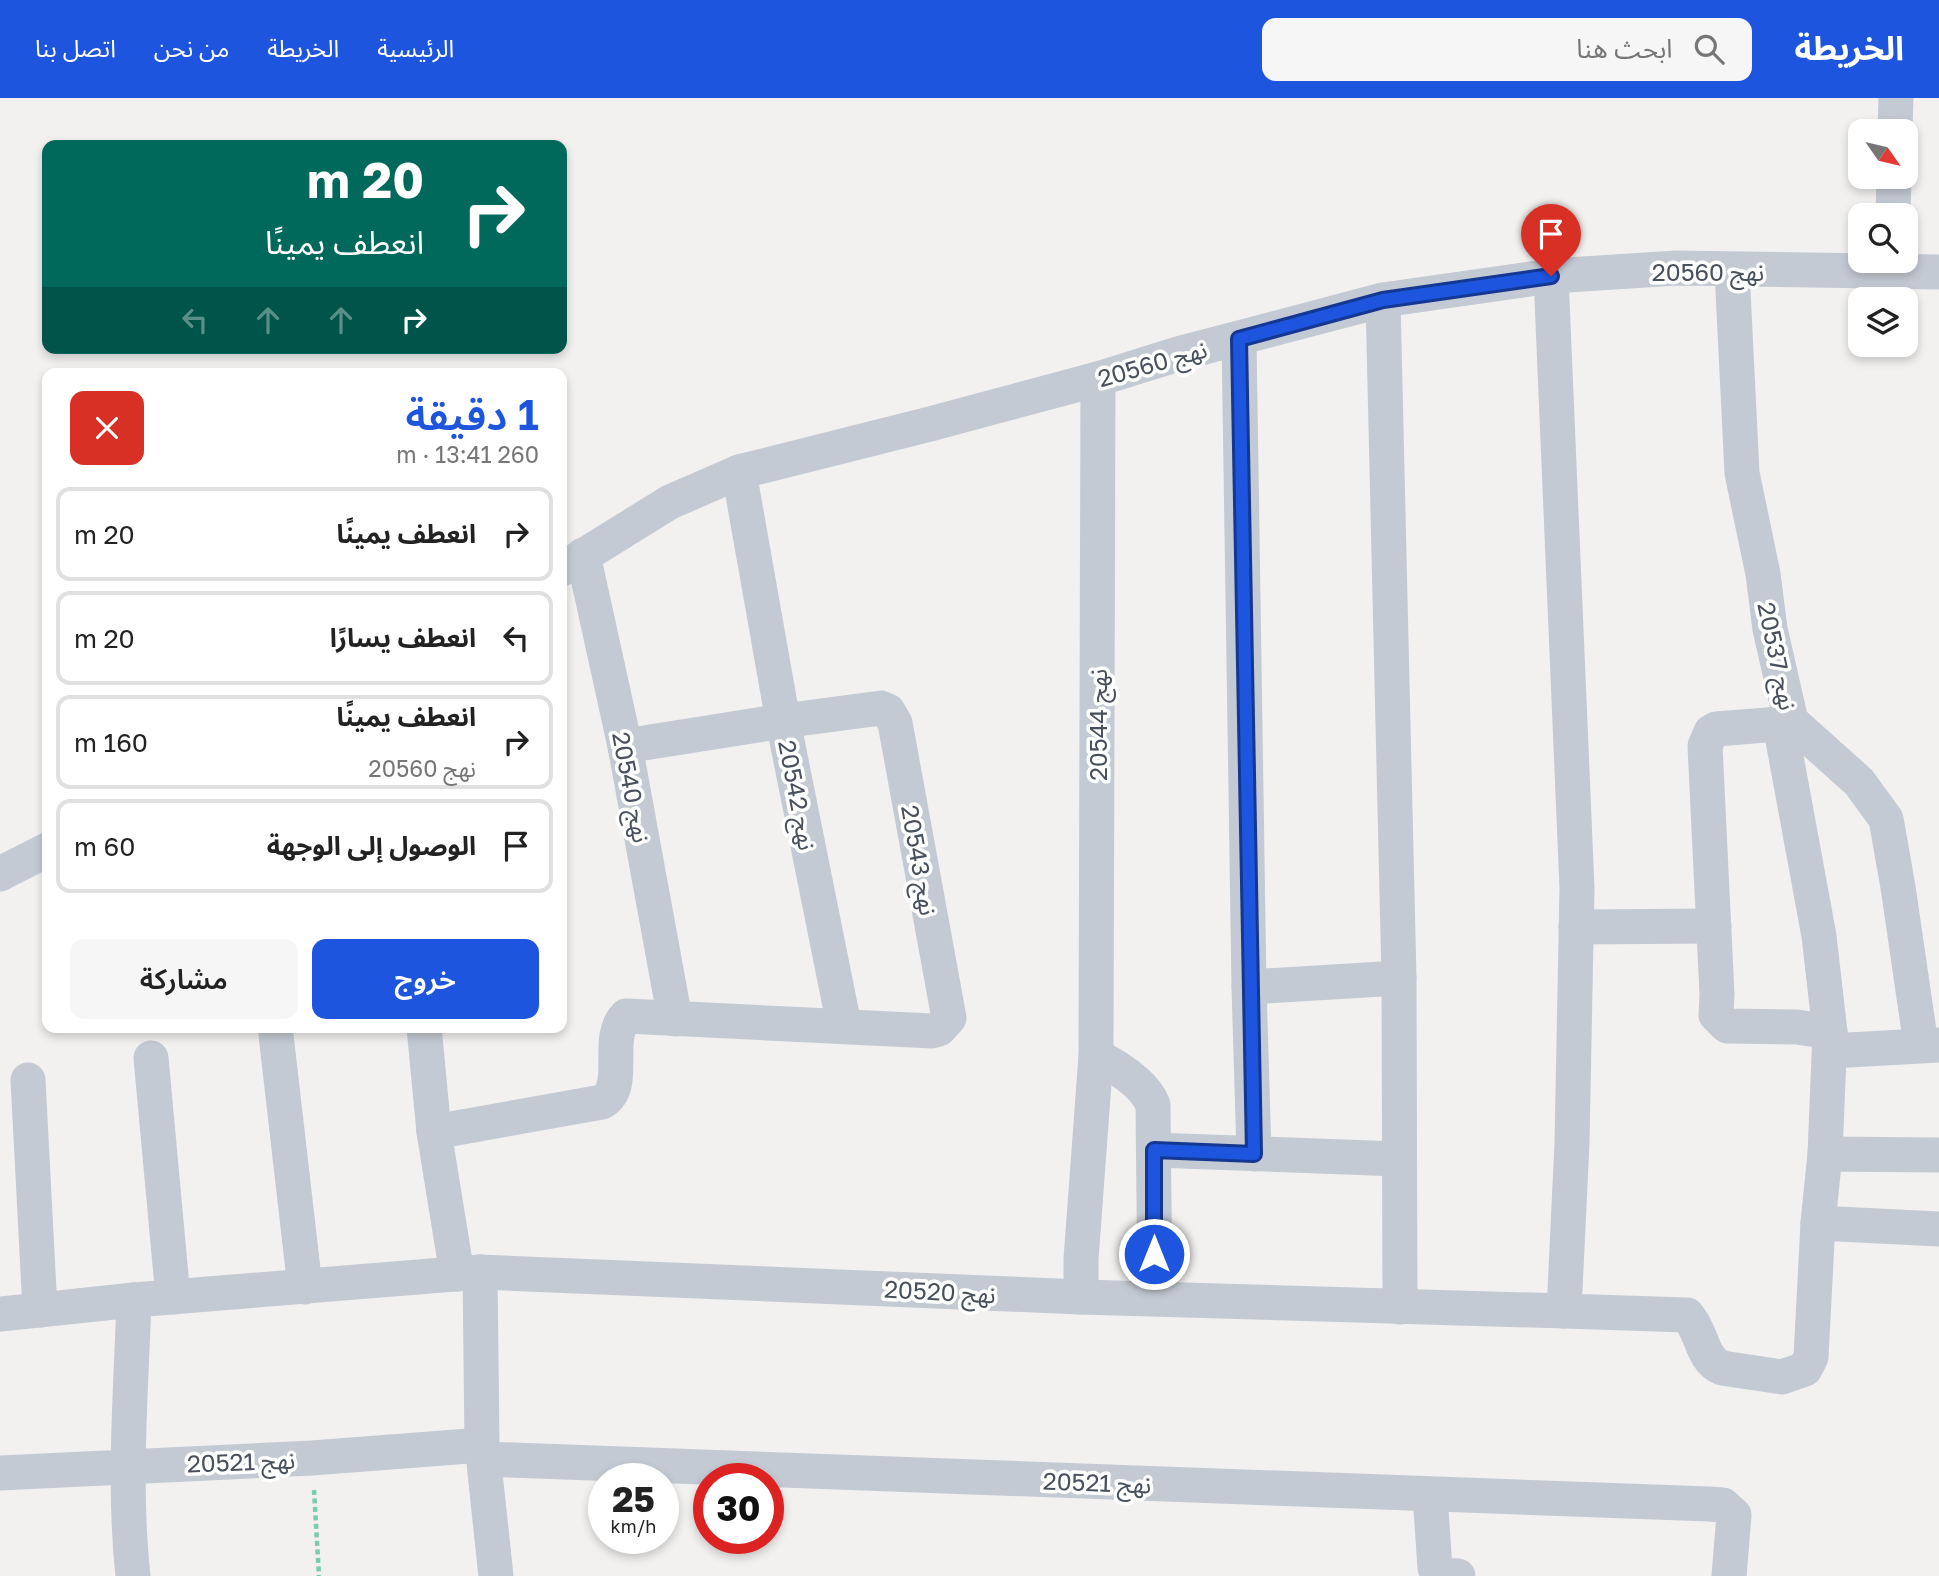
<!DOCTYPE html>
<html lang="ar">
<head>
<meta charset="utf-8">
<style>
  :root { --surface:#fff; --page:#f6f6f6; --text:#222; --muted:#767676; --line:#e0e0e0; --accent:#1e55df }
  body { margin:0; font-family:"Golos Text","Noto Sans Arabic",sans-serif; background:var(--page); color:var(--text); direction:rtl; height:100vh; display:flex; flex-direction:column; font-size:26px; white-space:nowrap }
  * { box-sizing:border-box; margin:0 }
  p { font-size:23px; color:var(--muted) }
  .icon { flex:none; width:38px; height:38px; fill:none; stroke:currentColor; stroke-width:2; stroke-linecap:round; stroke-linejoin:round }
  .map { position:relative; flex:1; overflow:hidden; direction:ltr }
  .drawer { position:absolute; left:42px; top:270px; width:525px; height:665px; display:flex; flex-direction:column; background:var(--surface); border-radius:14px; box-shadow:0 4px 10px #0003; direction:rtl }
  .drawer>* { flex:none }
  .guide { position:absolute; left:42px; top:42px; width:525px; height:214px; border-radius:14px; box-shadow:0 4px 10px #0003; direction:rtl; background:#00695c; color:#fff; overflow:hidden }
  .needle { width:46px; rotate:124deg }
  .controls { position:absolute; left:1848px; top:21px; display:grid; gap:14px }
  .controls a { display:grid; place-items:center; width:70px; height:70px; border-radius:14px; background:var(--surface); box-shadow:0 4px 10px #0003; font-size:35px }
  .speed { position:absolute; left:588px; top:1365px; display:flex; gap:14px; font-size:35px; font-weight:700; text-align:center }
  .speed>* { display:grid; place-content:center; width:91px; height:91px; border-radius:50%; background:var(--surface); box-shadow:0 4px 10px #0003; line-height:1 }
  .speed small { font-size:18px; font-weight:400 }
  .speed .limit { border:10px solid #d22; background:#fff; color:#111 }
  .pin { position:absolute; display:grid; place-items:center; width:60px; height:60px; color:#fff; margin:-72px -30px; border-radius:50% 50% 50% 0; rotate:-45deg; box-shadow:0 0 7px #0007 }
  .pin .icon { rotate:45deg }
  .me { position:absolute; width:77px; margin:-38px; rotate:0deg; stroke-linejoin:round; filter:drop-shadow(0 0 5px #0008) }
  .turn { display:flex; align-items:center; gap:24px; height:147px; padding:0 28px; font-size:32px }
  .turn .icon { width:91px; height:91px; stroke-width:2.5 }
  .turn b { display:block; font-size:49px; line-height:60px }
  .lanes { display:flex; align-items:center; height:66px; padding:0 28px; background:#0003; justify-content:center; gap:35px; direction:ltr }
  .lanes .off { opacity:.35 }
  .round { display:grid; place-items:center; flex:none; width:74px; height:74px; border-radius:14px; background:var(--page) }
  .summary { display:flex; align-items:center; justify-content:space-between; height:119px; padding:0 28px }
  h1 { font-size:42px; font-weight:600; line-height:52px; color:var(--accent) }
  .primary-button { display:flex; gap:14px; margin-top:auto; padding:14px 28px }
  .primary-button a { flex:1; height:80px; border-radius:14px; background:var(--accent); color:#fff; font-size:28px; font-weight:600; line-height:80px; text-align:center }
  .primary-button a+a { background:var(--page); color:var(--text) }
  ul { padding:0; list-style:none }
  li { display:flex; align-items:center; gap:21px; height:94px; margin:0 14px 10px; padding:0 14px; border:4px solid var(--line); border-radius:14px }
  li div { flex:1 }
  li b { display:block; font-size:26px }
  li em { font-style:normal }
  header { display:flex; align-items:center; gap:42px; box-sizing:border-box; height:98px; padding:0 35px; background:var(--accent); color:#fff }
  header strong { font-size:33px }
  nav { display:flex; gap:38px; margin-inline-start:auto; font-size:24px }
  .search { width:490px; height:63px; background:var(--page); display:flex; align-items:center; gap:18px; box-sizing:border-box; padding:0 24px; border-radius:14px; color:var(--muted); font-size:26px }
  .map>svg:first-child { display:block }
</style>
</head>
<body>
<header>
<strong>الخريطة</strong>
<div class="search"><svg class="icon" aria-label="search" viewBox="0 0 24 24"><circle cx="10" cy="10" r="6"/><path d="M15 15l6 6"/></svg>ابحث هنا</div>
<nav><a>الرئيسية</a><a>الخريطة</a><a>من نحن</a><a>اتصل بنا</a></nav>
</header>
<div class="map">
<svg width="1939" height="1478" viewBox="0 0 1939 1478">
  <rect width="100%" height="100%" fill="#f2f1f0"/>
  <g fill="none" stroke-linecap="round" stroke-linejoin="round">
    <polyline stroke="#79ccb0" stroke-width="4.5" stroke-dasharray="5 3.5" stroke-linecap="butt" points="314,1392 319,1478"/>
    <g stroke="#c4cad4" stroke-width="35">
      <polyline points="1895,33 1896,0"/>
      <polyline points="1893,117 1894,79"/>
      <polyline points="1732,173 1742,375 1763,476 1770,531 1791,623 1859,684 1886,721 1898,789 1921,947"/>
      <path d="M1551 178 1577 790 1572 1045 1564 1213 1687 1217C1704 1236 1700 1260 1722 1270L1782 1279 1805 1271 1811 1259 1818 1125 1825 1056 1830 934 1819 838 1780 626"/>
      <polyline points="1383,202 1399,880 1400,1209"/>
      <polyline points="1239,241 1249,889 1399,880"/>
      <path d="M1098 281 1096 958C1116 968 1145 986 1153 1007L1155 1200"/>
      <polyline points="583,457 625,648 675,921"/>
      <polyline points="562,471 670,404 739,374 930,326 1098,281 1178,256 1383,202 1551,178 1677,170 1939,174"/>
      <polyline points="1791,623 1780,626 1716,631 1711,634 1705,648 1717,896 1716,917 1727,928 1797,929 1830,934"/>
      <polyline points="625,648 783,623 844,927"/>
      <polyline points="0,776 47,752"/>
      <polyline points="1576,829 1714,828"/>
      <polyline points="1249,889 1254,1056"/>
      <polyline points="424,929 434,1034 457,1176"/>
      <polyline points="276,937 305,1189"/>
      <polyline points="1831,953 1939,947"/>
      <polyline points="151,960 173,1199"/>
      <polyline points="28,982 40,1212"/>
      <path d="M434 1034 602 1004C629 989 604 941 626 918L932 933 939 931 949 920 895 625 888 613 881 610 783 623 739 374"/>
      <polyline points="1154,1052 1399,1061"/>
      <polyline points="1825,1056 1939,1057"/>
      <polyline points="1818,1125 1939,1131"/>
      <polyline points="480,1174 482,1347 496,1478"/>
      <polyline points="1081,1199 1081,1161 1096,958"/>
      <polyline points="0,1216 134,1202 480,1174 1081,1199 1564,1213"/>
      <polyline points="484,1361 1709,1406 1723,1407 1734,1417 1729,1478"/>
      <polyline points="0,1375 312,1360 482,1347"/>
      <polyline points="1430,1397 1435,1470 1441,1477 1458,1478"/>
      <path d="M133 1478C123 1386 131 1293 134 1202"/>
    </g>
  </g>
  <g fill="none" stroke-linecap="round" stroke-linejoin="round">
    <g stroke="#143791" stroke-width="18">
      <polyline id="route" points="1154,1156 1154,1052 1254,1056 1239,241 1383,202 1551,178"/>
    </g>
    <use href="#route" stroke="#1e55df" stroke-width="12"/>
  </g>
  <g text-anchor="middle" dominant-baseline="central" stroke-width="7" stroke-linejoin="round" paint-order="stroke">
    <g font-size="24" fill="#48505d" stroke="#fff">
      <text x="1708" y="173">نهج 20560</text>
      <text transform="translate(1152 265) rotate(-16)">نهج 20560</text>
      <text transform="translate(1778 558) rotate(78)">نهج 20537</text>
      <text transform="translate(1097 627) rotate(-90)">نهج 20544</text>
      <text transform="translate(632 689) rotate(79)">نهج 20540</text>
      <text transform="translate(798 697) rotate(79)">نهج 20542</text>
      <text transform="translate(920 762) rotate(80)">نهج 20543</text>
      <text transform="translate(940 1193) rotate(3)">نهج 20520</text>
      <text transform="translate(241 1363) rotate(-2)">نهج 20521</text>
      <text transform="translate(1097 1384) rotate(2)">نهج 20521</text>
    </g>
  </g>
</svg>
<div class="controls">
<a><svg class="needle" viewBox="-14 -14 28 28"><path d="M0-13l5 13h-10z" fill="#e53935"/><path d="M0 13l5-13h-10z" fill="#767676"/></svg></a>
<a><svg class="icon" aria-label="search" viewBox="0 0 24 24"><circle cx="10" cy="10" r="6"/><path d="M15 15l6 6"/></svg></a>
<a><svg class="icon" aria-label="layers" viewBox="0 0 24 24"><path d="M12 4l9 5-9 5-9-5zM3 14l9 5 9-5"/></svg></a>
</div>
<div class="speed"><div>25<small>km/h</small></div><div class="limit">30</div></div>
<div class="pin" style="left:1551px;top:178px;background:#d93025"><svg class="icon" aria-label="arrive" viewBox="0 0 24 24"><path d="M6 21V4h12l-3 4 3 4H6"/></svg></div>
<svg class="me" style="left:1154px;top:1156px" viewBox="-20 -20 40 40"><circle r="17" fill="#1e55df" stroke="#fff" stroke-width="3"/><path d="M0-11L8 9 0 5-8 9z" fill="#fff"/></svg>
<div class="guide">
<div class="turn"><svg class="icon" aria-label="right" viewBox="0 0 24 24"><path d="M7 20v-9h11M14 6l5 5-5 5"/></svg><div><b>20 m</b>انعطف يمينًا</div></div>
<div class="lanes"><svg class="icon off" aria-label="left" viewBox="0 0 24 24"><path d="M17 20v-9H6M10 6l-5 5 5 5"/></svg><svg class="icon off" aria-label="ahead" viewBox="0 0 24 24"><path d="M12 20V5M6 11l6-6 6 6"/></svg><svg class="icon off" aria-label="ahead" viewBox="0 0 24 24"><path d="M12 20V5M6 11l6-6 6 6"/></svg><svg class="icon" aria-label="right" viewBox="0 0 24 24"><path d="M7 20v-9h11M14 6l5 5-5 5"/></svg></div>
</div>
<section class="drawer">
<div class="summary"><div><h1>1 دقيقة</h1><p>260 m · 13:41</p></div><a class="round" style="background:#d93025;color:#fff"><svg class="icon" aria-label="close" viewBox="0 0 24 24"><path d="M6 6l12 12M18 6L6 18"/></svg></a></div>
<ul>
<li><svg class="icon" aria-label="right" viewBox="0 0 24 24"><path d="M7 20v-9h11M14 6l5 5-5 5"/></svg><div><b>انعطف يمينًا</b></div><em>20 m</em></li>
<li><svg class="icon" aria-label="left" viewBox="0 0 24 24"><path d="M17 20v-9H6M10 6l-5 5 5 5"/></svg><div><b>انعطف يسارًا</b></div><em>20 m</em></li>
<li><svg class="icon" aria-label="right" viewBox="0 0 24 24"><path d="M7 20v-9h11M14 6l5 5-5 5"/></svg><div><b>انعطف يمينًا</b><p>نهج 20560</p></div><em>160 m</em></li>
<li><svg class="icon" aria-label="arrive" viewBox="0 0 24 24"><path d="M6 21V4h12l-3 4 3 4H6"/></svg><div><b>الوصول إلى الوجهة</b></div><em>60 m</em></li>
</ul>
<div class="primary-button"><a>خروج</a><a>مشاركة</a></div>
</section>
</div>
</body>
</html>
